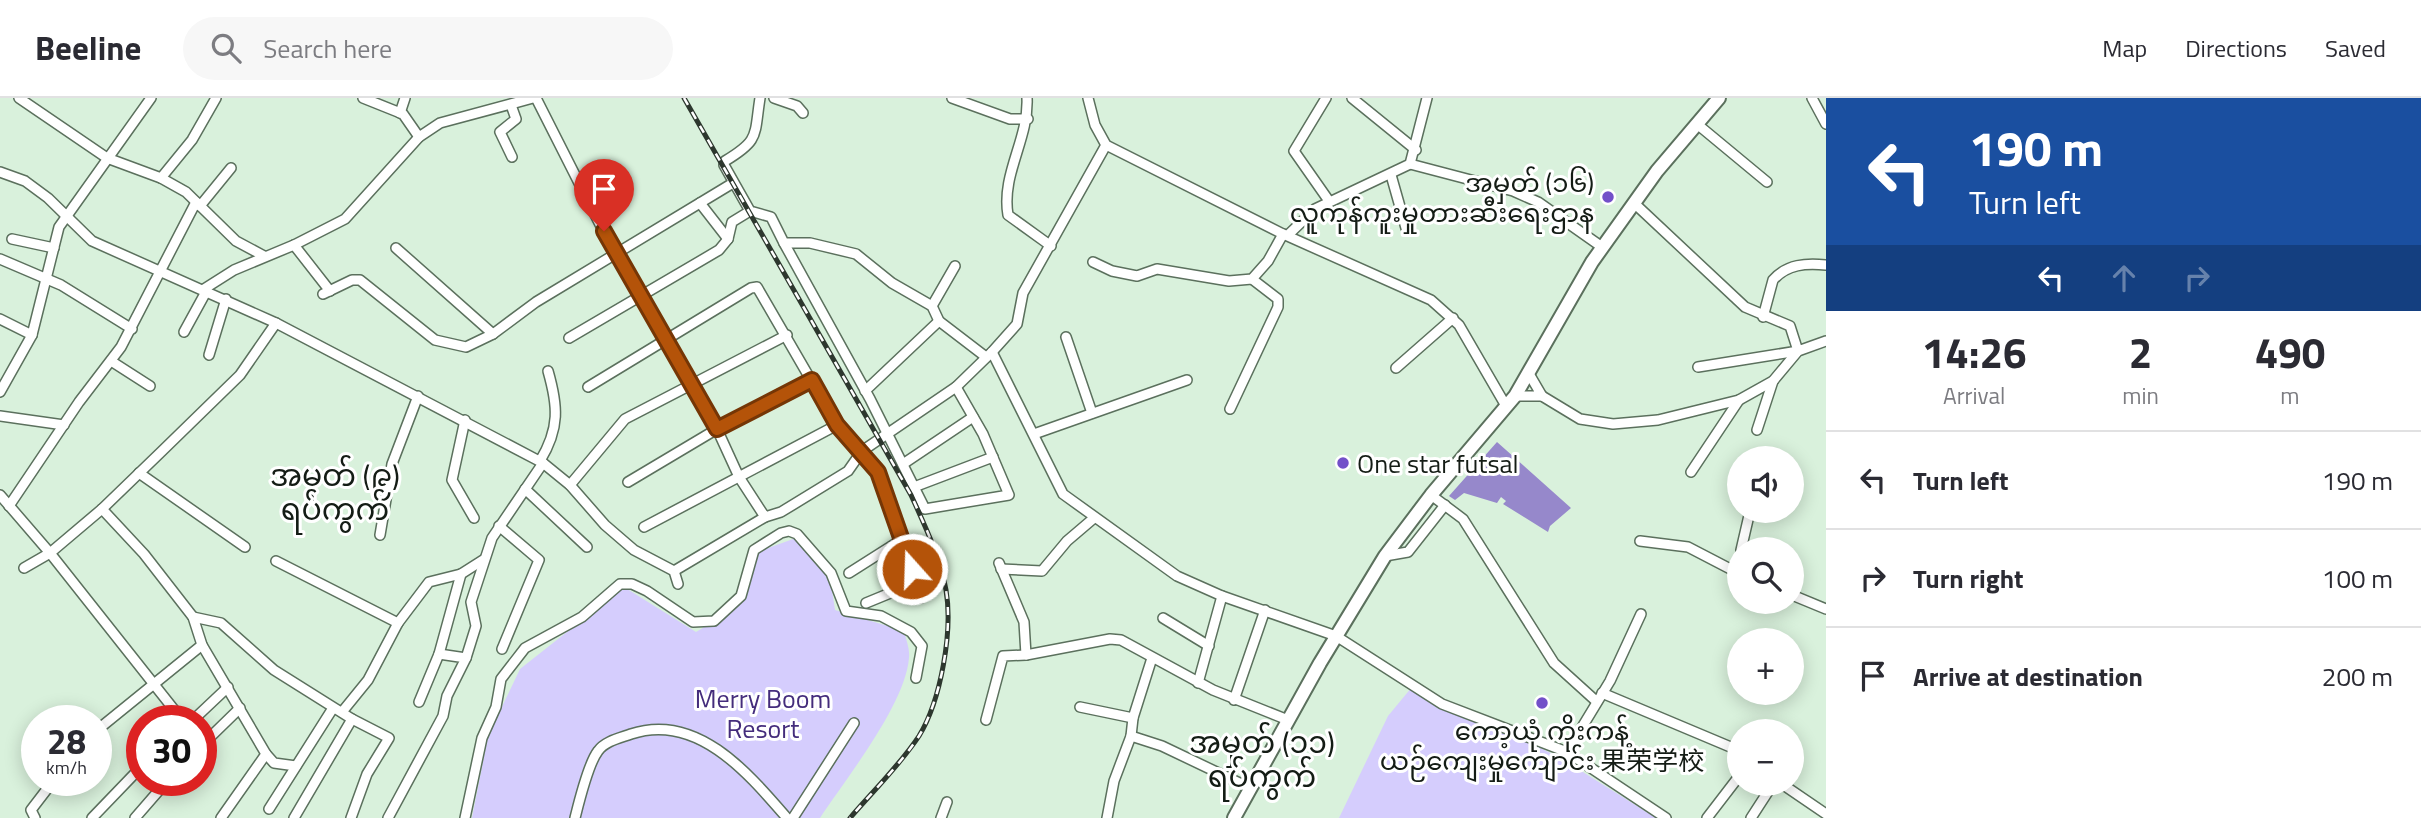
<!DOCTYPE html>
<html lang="en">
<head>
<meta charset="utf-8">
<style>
  :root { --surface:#fff; --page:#f7f7f7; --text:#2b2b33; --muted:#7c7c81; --line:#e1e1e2 }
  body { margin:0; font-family:"Titillium Web","Noto Sans SC","Noto Sans Myanmar",sans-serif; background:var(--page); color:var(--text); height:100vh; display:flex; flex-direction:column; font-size:26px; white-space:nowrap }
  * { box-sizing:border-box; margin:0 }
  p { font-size:23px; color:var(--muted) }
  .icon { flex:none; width:38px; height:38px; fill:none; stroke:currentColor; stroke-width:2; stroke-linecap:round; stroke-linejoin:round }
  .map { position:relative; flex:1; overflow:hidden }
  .details { display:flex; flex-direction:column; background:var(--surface); width:595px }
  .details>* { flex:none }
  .top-card { background:#1a4fa0; color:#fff; overflow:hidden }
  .fabs { position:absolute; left:1727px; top:348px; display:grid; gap:14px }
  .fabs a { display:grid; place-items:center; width:77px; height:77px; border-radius:50%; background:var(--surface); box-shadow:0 4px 18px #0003; font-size:35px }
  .speed { position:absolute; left:21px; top:607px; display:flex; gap:14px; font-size:35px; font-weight:700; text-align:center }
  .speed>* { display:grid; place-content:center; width:91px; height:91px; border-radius:50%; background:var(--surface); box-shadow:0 4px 18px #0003; line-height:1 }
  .speed small { font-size:18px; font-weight:400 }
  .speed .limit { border:10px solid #d22; background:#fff; color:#111 }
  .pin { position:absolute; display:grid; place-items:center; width:60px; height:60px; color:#fff; margin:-72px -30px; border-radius:50% 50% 50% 0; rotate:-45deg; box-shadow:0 0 7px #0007 }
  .pin .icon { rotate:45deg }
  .me { position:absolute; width:77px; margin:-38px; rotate:340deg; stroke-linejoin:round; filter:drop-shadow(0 0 5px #0008) }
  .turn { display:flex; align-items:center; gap:24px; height:147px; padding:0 28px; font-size:32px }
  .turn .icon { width:91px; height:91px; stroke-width:2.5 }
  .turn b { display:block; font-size:49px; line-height:60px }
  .lanes { display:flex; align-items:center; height:66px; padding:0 28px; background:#0003; justify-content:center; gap:35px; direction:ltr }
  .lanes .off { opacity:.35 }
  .eta { display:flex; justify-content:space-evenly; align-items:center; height:119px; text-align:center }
  .eta b { font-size:42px; font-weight:700; line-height:49px }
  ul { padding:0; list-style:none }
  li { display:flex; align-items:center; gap:21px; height:98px; padding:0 28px; border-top:2px solid var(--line) }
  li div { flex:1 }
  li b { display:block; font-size:26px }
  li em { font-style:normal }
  header { display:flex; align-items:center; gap:42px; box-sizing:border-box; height:98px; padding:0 35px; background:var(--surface); border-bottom:2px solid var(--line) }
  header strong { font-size:33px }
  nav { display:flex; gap:38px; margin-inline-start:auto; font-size:24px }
  .search { width:490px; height:63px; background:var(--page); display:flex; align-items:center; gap:18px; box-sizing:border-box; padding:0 24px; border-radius:38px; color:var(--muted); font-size:26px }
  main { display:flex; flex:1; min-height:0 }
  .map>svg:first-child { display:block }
</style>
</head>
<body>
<header>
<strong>Beeline</strong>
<div class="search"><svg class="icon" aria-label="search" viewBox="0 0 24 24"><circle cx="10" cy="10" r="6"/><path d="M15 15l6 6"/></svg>Search here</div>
<nav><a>Map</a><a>Directions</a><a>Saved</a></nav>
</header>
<main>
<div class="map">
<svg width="1826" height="720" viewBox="0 0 1826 720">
  <rect width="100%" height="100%" fill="#d9f1dc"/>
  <g fill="#d5cdfd">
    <path d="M796 440 830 479 835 512 904 533C906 542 910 550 909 560 905 607 847 679 820 720H472L488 638 520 571 624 489 696 534 728 515 757 454Z"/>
    <polygon points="1412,589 1559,659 1656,720 1339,720 1388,618"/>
  </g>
  <polygon fill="#9688cb" points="1497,344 1571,410 1550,428 1548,434 1503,406 1506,403 1501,399 1497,405 1464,395 1455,402 1449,398"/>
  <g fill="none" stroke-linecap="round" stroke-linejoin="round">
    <g stroke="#5b705d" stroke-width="12">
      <g id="minor">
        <polyline points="19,0 107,60 161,80 186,94 236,143 264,158"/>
        <polyline points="363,0 403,16 419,39"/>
        <polyline points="536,0 615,156 717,331 739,379 765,419 781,414 848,373 862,353 956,289 992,254 1017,226 1023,195 1106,47"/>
        <path d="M760 0C754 38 760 42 725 63L724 67 750 113 771 119 784 145H810L856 156 892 185 932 208 939 223 986 259"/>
        <polyline points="774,0 797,8 803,15"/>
        <polyline points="952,0 1010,21 1028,21"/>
        <path d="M1027 0C1029 41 1001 76 1008 117L1051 148"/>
        <polyline points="1088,0 1095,27 1106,47 1283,136 1431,202 1459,227 1506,308"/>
        <polyline points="1326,0 1294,53 1329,103"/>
        <polyline points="1352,0 1416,52"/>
        <polyline points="1812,0 1826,26"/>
        <polyline points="511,7 516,21 500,34 512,59"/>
        <polyline points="400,15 405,0"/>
        <polyline points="1697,26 1767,84"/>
        <polyline points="1410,66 1513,93 1538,104 1602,149"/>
        <polyline points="0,74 25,83 48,100 92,143 276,225 543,365 492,440 471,504 476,528 466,560"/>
        <polyline points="1391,77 1406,130"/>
        <polyline points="161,80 192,42 216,0"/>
        <polyline points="700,105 728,141"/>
        <polyline points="1634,105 1745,209 1790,228 1798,253 1698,269"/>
        <polyline points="200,108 231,70"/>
        <polyline points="1288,137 1315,111 1410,66 1427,0"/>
        <polyline points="12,141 54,150"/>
        <polyline points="784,145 870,301 925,411 1009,397 983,336 956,289"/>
        <polyline points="294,147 330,193"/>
        <polyline points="396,150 493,236"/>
        <polyline points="0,161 61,187 132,231"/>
        <polyline points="1093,164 1112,173 1137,178 1157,171 1229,183 1252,181 1268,163 1283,136"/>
        <polyline points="204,191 234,172 294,147 345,121 419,39 440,25 533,0"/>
        <polyline points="323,196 352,182 360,182 435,242 466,249 493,236 536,204 733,85"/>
        <polyline points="932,208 955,168"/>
        <path d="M1763 219 1773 182C1787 166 1806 165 1826 167"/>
        <polyline points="0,221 32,237"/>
        <polyline points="184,234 207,192"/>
        <polyline points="1066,239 1092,315"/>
        <polyline points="569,240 719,152 728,141 732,124 750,113"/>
        <polyline points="992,254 1063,396 1177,478 1222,498 1336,538 1442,606 1567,654 1666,720"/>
        <polyline points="209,257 226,201"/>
        <polyline points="111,263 150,288"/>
        <polyline points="1396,270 1453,220"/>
        <polyline points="588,289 751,190 757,189 837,327 878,374 921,500"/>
        <polyline points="865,293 939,223"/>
        <polyline points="0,294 32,237 59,129 151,0"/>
        <polyline points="1515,298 1542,298 1528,274"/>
        <polyline points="1542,298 1580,321 1613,326 1658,322 1739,302 1773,283 1798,253 1826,243"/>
        <polyline points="1230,311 1278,209 1278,201 1252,181"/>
        <polyline points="0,318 64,327"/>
        <polyline points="465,322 452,382 474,420"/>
        <polyline points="1757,332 1773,283"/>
        <polyline points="1034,336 1187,282"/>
        <path d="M540 363C560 330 558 308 548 273"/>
        <polyline points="543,365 570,387 605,427 634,452 674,473 678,486"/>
        <polyline points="903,366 973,319"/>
        <polyline points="1691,374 1739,302"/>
        <polyline points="139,375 245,449"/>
        <polyline points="628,384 717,331 812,282"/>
        <polyline points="570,387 625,321 787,237"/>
        <polyline points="914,389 993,359"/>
        <polyline points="525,391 587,449"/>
        <polyline points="0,397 50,455 183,623"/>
        <polyline points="1431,397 1463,421 1554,565 1596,603"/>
        <polyline points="9,408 79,304 121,249 196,104"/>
        <polyline points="102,411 144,456 193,519 202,547 266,656 221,720"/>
        <polyline points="499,428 539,462 502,551"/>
        <polyline points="644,429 837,327"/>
        <polyline points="380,437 392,366 418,298"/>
        <polyline points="1640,443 1688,449 1740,476"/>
        <polyline points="1741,452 1750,413"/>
        <polyline points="1385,458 1408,454 1445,407"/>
        <polyline points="276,463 398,525"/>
        <polyline points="999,465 1024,524 1026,557"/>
        <polyline points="24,470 50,455 102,411 161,354 240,277 276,225"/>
        <polyline points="1001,471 1042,473 1067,443 1094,420"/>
        <polyline points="674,473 765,419"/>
        <polyline points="1736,474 1740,459"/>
        <polyline points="849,475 901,442"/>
        <polyline points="1792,497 1826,511"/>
        <polyline points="866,505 917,484"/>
        <polyline points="193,519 221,525 274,572 352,621 294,720"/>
        <polyline points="1163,520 1209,548"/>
        <polyline points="1198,585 1222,498"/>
        <polyline points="1602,595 1740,653"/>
        <polyline points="1234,602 1265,512"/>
        <polyline points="419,604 439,556 461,476"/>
        <polyline points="1080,609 1133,620"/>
        <polyline points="342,614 368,582 398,525 429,484 461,476 483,462"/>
        <polyline points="986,622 1003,558 1026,557 1110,541 1121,542 1213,592 1288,622"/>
        <polyline points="192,623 228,589"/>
        <polyline points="96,633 202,547"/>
        <polyline points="1131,638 1162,648 1250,690"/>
        <polyline points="201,648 240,610"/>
        <polyline points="1567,654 1610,583 1641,516"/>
        <polyline points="266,656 274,665 296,668"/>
        <polyline points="1782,686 1826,716"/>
        <polyline points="269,711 333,610"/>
        <polyline points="35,720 31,712 54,682"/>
        <polyline points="92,720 142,668"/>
        <polyline points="135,720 168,682"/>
        <polyline points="351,720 367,676 389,640 352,621"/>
        <polyline points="388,720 443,618 447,598 466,560 439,556"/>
        <polyline points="465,720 482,640 496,609 501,581 525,550 582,519 620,486 632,486 647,493 693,524 714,523 741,498 754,452 781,435 789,433 797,436 831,475 846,513 881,518 911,534 922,548 916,580"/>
        <path d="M575 720C579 704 588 666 598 653 605 643 620 640 631 636 697 614 748 675 787 720"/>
        <polyline points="793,720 854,625"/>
        <polyline points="941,720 947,704"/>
        <polyline points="1107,720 1114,683 1131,638 1133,620 1152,560"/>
        <polyline points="1707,720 1740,677"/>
        <polyline points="1751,720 1773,686"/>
      </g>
    </g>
    <g stroke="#5b705d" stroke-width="16">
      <polyline id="secondary" points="1234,720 1320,565 1385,458 1431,397 1515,298 1592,164 1657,73 1719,0"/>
    </g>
    <use href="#minor" stroke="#fff" stroke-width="9"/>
    <use href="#secondary" stroke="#fff" stroke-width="12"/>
    <g stroke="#2d372e" stroke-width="5">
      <path id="rail" d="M684 0 911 397C925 428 940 459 946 492 953 533 941 602 919 638 900 667 873 693 850 720"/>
    </g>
    <use href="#rail" stroke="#fff" stroke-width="2.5" stroke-dasharray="8" stroke-linecap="butt"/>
  </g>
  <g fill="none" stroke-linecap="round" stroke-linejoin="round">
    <g stroke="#753606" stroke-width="18">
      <polyline id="route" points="604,133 717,331 812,282 837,327 878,374 912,471"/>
    </g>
    <use href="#route" stroke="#b45309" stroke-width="12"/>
  </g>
  <g fill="#7350c9" stroke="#fff" stroke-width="2.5">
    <circle cx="1608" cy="99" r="7"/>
    <circle cx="1343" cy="365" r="7"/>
    <circle cx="1542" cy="605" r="7"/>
  </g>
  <g text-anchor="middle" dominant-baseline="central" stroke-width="6" stroke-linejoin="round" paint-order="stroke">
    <g font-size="26" fill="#141c15" stroke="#fff" text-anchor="end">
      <text x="1594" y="84">အမှတ် (၁၆)<tspan x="1594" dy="30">လူကုန်ကူးမှုတားဆီးရေးဌာန</tspan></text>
      <text x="1357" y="365" text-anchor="start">One star futsal</text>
      <text x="1542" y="632" text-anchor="middle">ကော့ယုံ ကိုးကန့်<tspan x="1542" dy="30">ယဉ်ကျေးမှုကျောင်း 果荣学校</tspan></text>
    </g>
    <g font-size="26" fill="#442c7c" stroke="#fff">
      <text x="763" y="600">Merry Boom<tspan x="763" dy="30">Resort</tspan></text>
    </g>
    <g font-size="30" fill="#141c15" stroke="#fff">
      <text x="335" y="377">အမှတ် (၉)<tspan x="335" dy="34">ရပ်ကွက်</tspan></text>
      <text x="1262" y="644">အမှတ် (၁၁)<tspan x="1262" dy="34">ရပ်ကွက်</tspan></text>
    </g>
  </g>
</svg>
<div class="fabs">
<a><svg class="icon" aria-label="sound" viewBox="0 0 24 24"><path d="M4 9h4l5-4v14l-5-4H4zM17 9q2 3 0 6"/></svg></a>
<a><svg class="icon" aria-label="search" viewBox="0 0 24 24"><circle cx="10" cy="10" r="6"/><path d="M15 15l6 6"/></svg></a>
<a>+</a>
<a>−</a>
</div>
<div class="speed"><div>28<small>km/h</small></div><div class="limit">30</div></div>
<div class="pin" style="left:604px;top:133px;background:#d93025"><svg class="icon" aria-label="arrive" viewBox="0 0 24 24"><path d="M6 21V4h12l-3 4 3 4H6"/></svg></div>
<svg class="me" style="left:912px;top:471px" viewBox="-20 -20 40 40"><circle r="17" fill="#b45309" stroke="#fff" stroke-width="3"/><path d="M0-11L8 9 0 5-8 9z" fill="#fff"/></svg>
</div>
<section class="details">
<div class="top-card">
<div class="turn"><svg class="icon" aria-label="left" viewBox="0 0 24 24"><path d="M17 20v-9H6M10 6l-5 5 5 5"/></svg><div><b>190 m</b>Turn left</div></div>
<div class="lanes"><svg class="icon" aria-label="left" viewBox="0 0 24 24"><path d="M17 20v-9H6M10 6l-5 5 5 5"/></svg><svg class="icon off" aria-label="ahead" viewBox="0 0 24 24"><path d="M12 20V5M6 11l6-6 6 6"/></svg><svg class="icon off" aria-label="right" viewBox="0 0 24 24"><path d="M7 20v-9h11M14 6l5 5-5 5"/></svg></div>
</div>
<div class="eta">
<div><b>14:26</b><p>Arrival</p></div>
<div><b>2</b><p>min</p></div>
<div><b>490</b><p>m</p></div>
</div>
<ul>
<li><svg class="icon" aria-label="left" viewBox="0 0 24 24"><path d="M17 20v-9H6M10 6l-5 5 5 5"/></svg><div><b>Turn left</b></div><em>190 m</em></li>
<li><svg class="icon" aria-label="right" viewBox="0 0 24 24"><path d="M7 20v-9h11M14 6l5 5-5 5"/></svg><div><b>Turn right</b></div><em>100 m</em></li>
<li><svg class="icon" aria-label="arrive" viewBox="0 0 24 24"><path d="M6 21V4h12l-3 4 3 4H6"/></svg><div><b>Arrive at destination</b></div><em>200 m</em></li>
</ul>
</section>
</main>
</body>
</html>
